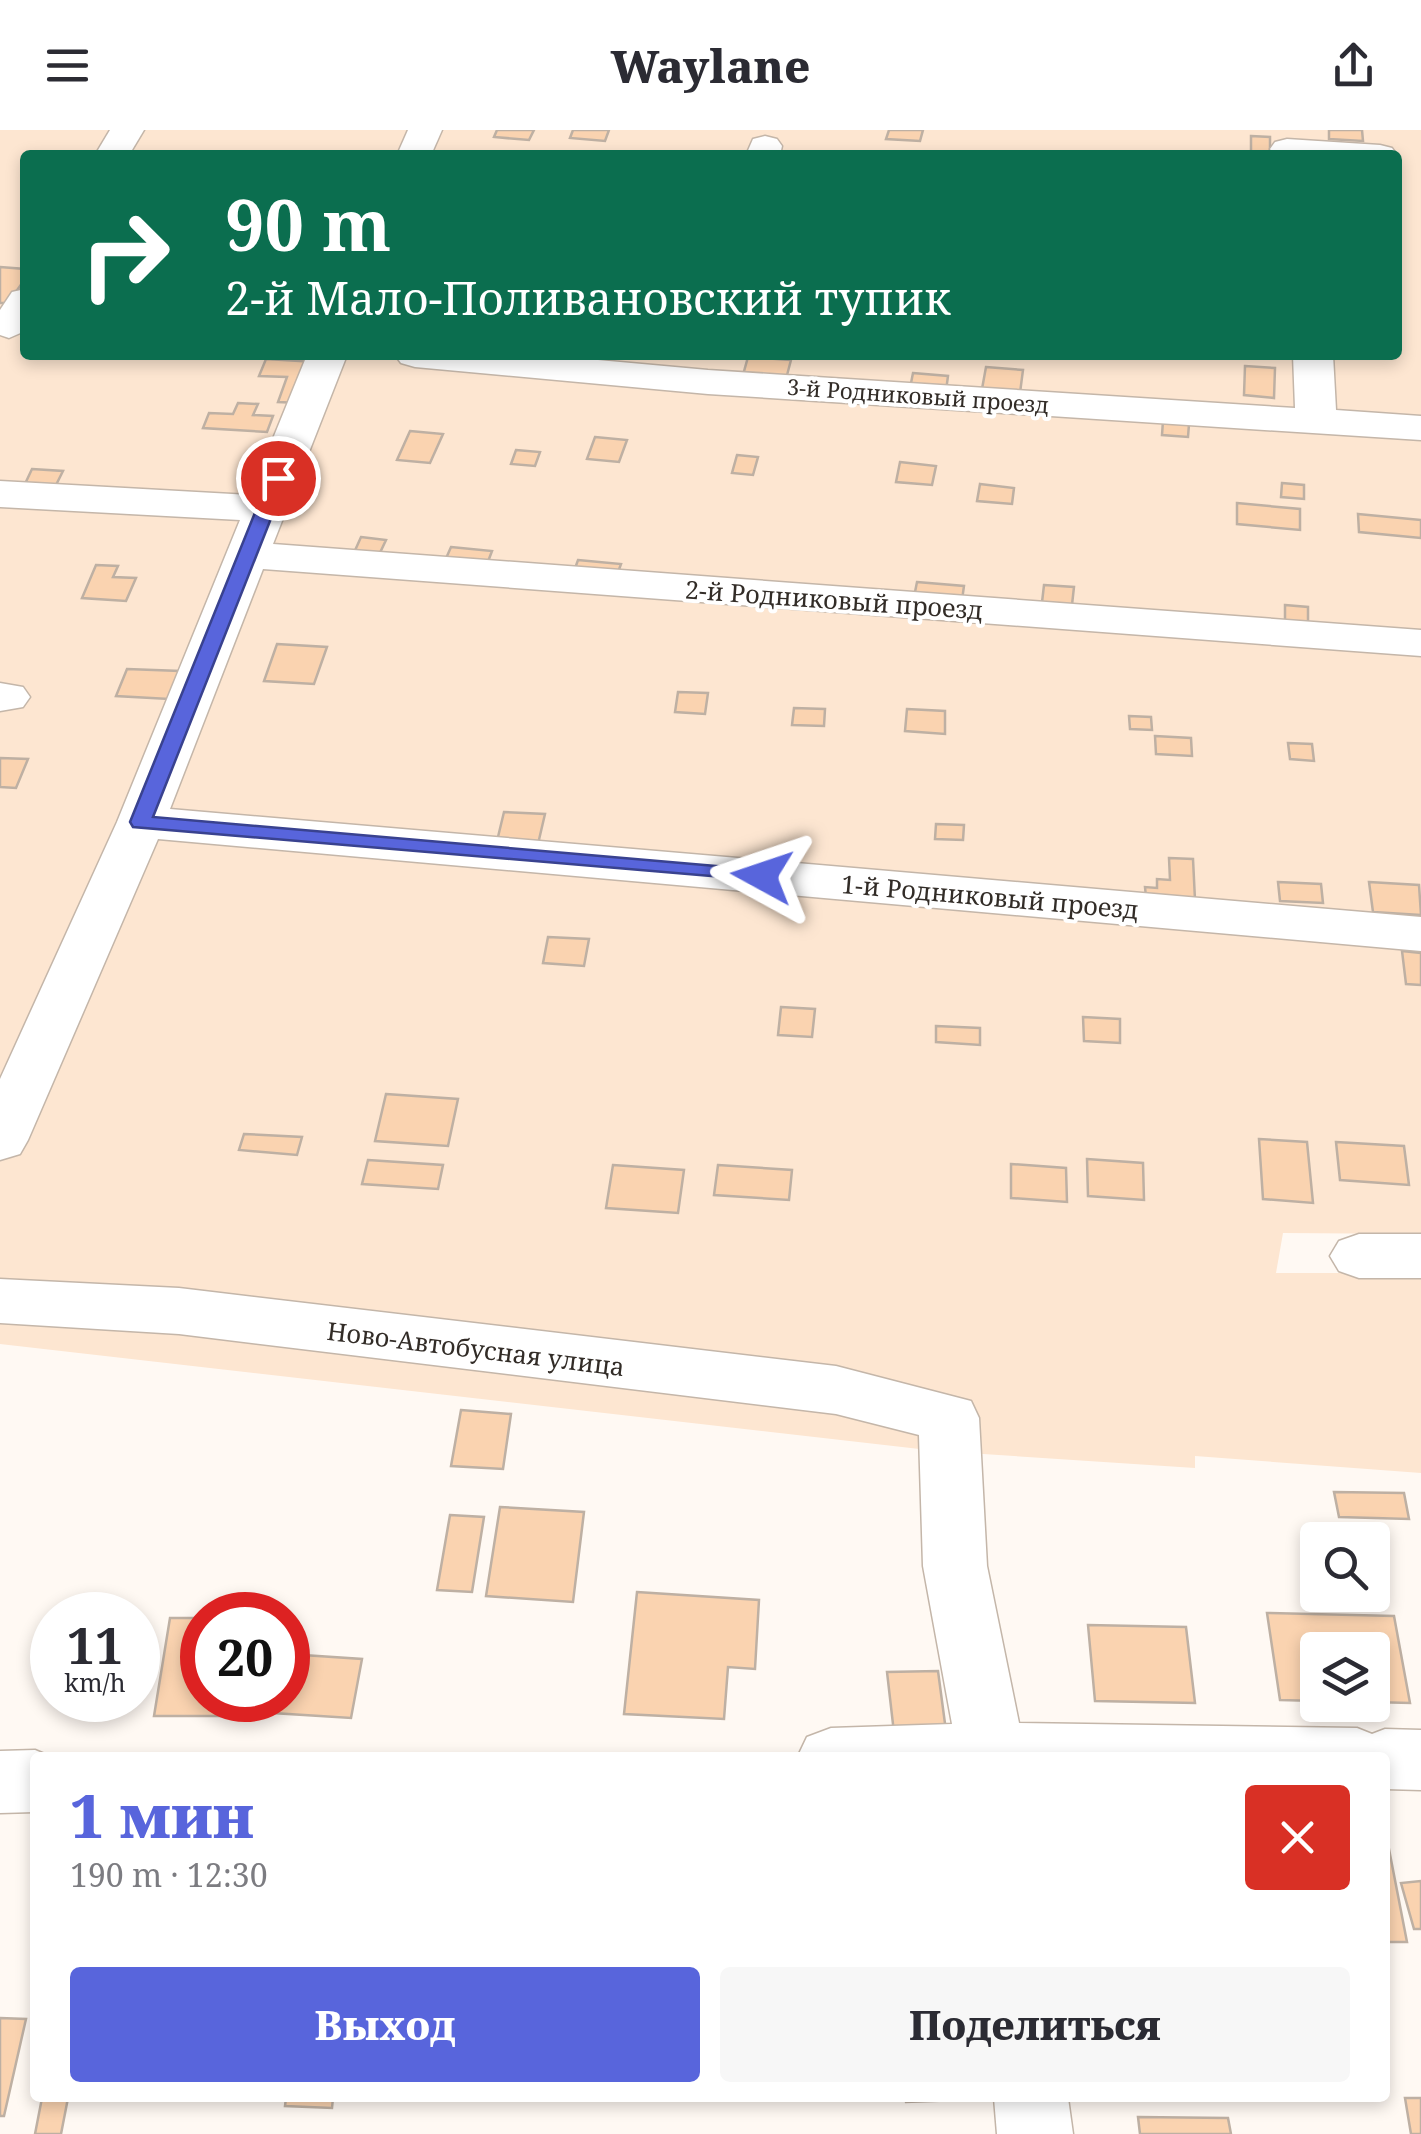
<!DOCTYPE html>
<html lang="ru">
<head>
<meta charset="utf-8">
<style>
  :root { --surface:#fff; --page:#f7f7f7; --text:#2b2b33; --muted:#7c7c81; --accent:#5865dc }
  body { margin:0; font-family:"Noto Serif",serif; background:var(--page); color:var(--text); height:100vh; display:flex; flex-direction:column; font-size:38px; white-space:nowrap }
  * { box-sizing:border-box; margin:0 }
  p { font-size:32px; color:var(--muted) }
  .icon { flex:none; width:55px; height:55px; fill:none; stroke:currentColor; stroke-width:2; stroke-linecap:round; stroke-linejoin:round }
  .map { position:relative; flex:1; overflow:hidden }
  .side { position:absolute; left:30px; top:1622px; width:1360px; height:350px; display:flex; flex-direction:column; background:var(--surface); border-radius:10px; box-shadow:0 5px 15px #0003 }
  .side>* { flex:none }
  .guide { position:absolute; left:20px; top:20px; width:1382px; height:210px; border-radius:10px; box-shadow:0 5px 15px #0003; background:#0b6e4f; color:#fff; overflow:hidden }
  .buttons { position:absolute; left:1300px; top:1392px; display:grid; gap:20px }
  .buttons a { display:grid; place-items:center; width:90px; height:90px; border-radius:10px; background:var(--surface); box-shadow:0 5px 15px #0003; font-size:50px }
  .speed { position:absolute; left:30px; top:1462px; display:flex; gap:20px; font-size:50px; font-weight:700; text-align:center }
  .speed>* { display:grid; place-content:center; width:130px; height:130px; border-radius:50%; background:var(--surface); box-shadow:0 5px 15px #0003; line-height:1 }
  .speed small { font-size:25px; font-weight:400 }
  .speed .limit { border:15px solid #d22; background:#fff; color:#111 }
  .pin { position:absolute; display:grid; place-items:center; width:85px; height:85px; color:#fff; margin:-42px; border:5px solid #fff; border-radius:50%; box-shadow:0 2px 10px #0007 }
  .me { position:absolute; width:110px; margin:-55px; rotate:275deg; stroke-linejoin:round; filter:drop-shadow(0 0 8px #0008) }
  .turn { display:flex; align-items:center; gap:35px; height:210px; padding:0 40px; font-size:45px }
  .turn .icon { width:130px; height:130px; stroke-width:2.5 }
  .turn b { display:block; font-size:70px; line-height:85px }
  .round { display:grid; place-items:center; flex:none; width:105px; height:105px; border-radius:10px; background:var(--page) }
  .head { display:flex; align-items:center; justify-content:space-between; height:170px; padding:0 40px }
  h1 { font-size:60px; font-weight:800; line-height:75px; color:var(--accent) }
  .cta { display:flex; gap:20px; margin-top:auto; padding:20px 40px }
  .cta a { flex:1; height:115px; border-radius:10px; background:var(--accent); color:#fff; font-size:40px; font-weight:800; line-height:115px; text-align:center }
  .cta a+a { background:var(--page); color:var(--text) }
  header { display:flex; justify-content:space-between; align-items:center; height:130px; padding:0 40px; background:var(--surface); font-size:45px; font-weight:800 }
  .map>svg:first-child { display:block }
</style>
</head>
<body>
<header><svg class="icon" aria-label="menu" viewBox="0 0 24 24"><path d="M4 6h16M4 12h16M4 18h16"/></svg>Waylane<svg class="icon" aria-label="share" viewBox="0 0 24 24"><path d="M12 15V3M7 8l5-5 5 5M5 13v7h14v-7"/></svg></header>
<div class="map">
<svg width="1421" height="2004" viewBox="0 0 1421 2004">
  <rect width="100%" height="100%" fill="#fff9f3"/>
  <path fill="#fde6d1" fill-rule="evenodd" d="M0 0H1421V1104L1283 1103 1276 1143H1421V1343L1195 1326V1338L937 1321 0 1214ZM25 25H1398V225H25Z"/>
  <g fill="#fad3b0" stroke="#beb0a3" stroke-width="2.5">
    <polygon points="497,0 534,0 529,10 494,7"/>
    <polygon points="573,0 609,0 605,11 570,8"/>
    <polygon points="889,0 923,0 920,11 886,9"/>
    <polygon points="1329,0 1362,0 1363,11 1329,9"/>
    <polygon points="1251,6 1270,7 1270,24 1251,23"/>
    <polygon points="0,137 25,139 25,149 8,173 0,173"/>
    <polygon points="748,227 791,230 786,249 743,245"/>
    <polygon points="266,229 316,232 300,273 278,272 287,247 259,246"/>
    <polygon points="1245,236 1275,238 1274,268 1244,265"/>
    <polygon points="986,237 1023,240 1020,263 982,259"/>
    <polygon points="913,243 948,246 946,261 910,258"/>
    <polygon points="238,273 258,274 253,285 273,286 267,302 203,298 209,283 233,284"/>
    <polygon points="1163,291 1189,294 1188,307 1162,305"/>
    <polygon points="410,301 443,304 430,333 397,330"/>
    <polygon points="595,307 627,310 619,332 587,329"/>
    <polygon points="516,320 540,322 535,336 511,334"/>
    <polygon points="737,325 758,327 753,345 732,343"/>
    <polygon points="900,332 936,336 932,355 896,352"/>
    <polygon points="32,339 63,341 55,357 24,356"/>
    <polygon points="1282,353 1304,355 1304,369 1281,367"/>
    <polygon points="980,354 1014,358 1012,374 977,371"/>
    <polygon points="1237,373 1300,379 1300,400 1237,394"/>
    <polygon points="1358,384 1421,390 1421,408 1359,402"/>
    <polygon points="361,407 386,410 378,427 353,425"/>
    <polygon points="451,417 492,421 486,437 444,433"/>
    <polygon points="578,430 621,434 616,448 573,444"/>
    <polygon points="96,435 118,436 113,447 136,448 126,471 82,468"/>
    <polygon points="917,452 964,456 961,477 913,472"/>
    <polygon points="1044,455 1074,457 1071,484 1041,481"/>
    <polygon points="1285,475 1308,477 1308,496 1285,494"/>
    <polygon points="277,514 327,517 314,554 264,551"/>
    <polygon points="127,539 180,541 169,569 116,566"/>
    <polygon points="678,562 708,563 705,584 675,582"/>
    <polygon points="794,578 825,579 824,596 792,595"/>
    <polygon points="907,579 945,581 945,604 905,601"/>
    <polygon points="1129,586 1151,587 1152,600 1130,599"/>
    <polygon points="1155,606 1191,608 1192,626 1156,624"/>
    <polygon points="1288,613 1312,614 1314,631 1290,629"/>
    <polygon points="0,628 28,629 16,658 0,657"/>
    <polygon points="504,682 545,684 538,714 497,711"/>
    <polygon points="936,694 964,695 963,710 935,709"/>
    <polygon points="1169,728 1193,729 1195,770 1146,767 1145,757 1157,758 1157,749 1170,750"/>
    <polygon points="1278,752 1321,754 1323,773 1280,771"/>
    <polygon points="1369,752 1419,755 1421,785 1373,782"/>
    <polygon points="548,807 589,809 584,836 543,833"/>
    <polygon points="1402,821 1421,823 1421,855 1406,854"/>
    <polygon points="781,877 815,879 812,907 778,905"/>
    <polygon points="1083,887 1120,889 1120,913 1084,911"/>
    <polygon points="936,896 980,898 980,915 936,912"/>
    <polygon points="386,964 458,969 448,1016 375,1011"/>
    <polygon points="244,1004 302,1007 297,1025 239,1020"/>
    <polygon points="1259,1009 1307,1012 1313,1073 1263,1069"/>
    <polygon points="1336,1012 1404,1016 1409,1055 1340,1050"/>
    <polygon points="1087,1029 1143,1033 1144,1070 1088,1066"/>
    <polygon points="368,1030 443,1035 438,1059 362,1054"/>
    <polygon points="1011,1034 1066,1038 1067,1072 1011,1068"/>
    <polygon points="613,1035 684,1040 678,1083 606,1078"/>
    <polygon points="718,1035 792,1040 789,1070 714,1065"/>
    <polygon points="461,1280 511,1284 503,1339 451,1336"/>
    <polygon points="1334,1362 1404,1363 1409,1389 1339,1387"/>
    <polygon points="500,1377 584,1382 573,1472 486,1466"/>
    <polygon points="450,1385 484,1387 472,1462 437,1460"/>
    <polygon points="637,1462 759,1470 755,1539 728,1537 724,1589 624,1584"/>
    <polygon points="1267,1483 1394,1486 1410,1573 1372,1572 1372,1520 1318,1520 1318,1571 1280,1570"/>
    <polygon points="170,1488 202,1488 202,1570 226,1570 223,1586 154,1586"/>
    <polygon points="1088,1495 1186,1497 1195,1573 1095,1571"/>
    <polygon points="288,1524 362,1529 351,1588 273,1583 275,1570 288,1570"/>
    <polygon points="938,1541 946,1601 894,1603 887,1542"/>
    <polygon points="1385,1714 1388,1714 1407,1812 1385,1812"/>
    <polygon points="1421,1751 1421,1799 1414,1799 1401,1753"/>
    <polygon points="0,1888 26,1889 4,1986 0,1986"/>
    <polygon points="42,1968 68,1968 61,2004 35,2004"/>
    <polygon points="286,1968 333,1968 332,1978 285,1976"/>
    <polygon points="905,1968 1015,1968 906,1972"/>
    <polygon points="1405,1968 1421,1968 1421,2004 1411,2004"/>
    <polygon points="1138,1987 1228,1988 1231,2004 1140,2004"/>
  </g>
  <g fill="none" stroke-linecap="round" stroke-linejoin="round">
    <g stroke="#c4b6a9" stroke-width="3">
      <g id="minor">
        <polygon points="110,0 144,0 129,25 95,25"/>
        <polygon points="408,0 442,0 431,25 397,25"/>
        <polygon points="765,6 777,9 782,16 780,25 746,25 753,9"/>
        <polygon points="1287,9 1380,15 1392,18 1397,25 1274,25 1270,19 1275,12"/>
        <polygon points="25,159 25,201 9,208 0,205 0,180 12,162"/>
        <polygon points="307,225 347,225 273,414 1421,500 1421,526 263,439 170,679 1421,787 1421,821 158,709 28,1010 20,1024 0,1030 0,949 117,692 240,390 0,377 0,351 250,365"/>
        <polygon points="395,225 543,225 708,240 1295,278 1293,225 1333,225 1336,280 1421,286 1421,310 708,264 415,237 401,233"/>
        <polygon points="0,553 23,557 30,567 23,577 0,581"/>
        <polygon points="1359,1104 1421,1104 1421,1148 1359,1148 1339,1141 1330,1126 1339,1111"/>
        <polygon points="0,1149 179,1158 836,1236 971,1271 979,1288 987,1436 1019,1593 1357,1598 1372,1604 1385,1599 1421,1600 1421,1660 1385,1659 1385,1628 797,1628 807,1607 831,1598 952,1594 923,1436 919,1305 836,1284 179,1204 0,1193"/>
        <polygon points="35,1620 54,1628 35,1628 35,1682 0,1683 0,1621"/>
        <polygon points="994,1968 1068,1968 1073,2004 997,2004"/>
      </g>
    </g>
    <use href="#minor" fill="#fff" fill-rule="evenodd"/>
  </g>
  <polygon fill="#5865dc" stroke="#39428f" stroke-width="2.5" points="278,343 287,348 153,687 762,740 772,746 769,751 133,697 130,692 269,348"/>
  <g text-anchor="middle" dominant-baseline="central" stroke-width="8" stroke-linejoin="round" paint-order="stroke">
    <g font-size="22" fill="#322c27" stroke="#fff">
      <text transform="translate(918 265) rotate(4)">3-й Родниковый проезд</text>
    </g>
    <g font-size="25" fill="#322c27" stroke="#fff">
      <text transform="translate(834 469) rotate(4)">2-й Родниковый проезд</text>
      <text transform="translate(990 766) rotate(5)">1-й Родниковый проезд</text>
      <text transform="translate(476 1218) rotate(7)">Ново-Автобусная улица</text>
    </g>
  </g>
</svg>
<div class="buttons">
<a><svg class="icon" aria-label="search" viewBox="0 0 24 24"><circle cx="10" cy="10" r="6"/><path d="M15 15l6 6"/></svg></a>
<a><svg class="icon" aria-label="layers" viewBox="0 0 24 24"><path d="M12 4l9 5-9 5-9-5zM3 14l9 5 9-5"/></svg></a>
</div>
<div class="speed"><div>11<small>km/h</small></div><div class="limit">20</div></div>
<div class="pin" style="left:278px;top:348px;background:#d93025"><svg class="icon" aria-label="arrive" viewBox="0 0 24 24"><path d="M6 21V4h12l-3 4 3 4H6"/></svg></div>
<svg class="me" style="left:762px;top:746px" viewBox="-20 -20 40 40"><path d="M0-17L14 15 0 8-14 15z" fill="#5865dc" stroke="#fff" stroke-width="4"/></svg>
<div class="guide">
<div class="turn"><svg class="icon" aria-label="right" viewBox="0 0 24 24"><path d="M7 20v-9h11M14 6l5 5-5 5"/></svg><div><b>90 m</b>2-й Мало-Поливановский тупик</div></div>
</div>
<section class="side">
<div class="head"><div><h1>1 мин</h1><p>190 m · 12:30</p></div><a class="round" style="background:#d93025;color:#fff"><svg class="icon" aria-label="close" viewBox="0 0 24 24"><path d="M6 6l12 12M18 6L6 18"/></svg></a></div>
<div class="cta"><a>Выход</a><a>Поделиться</a></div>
</section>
</div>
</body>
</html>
